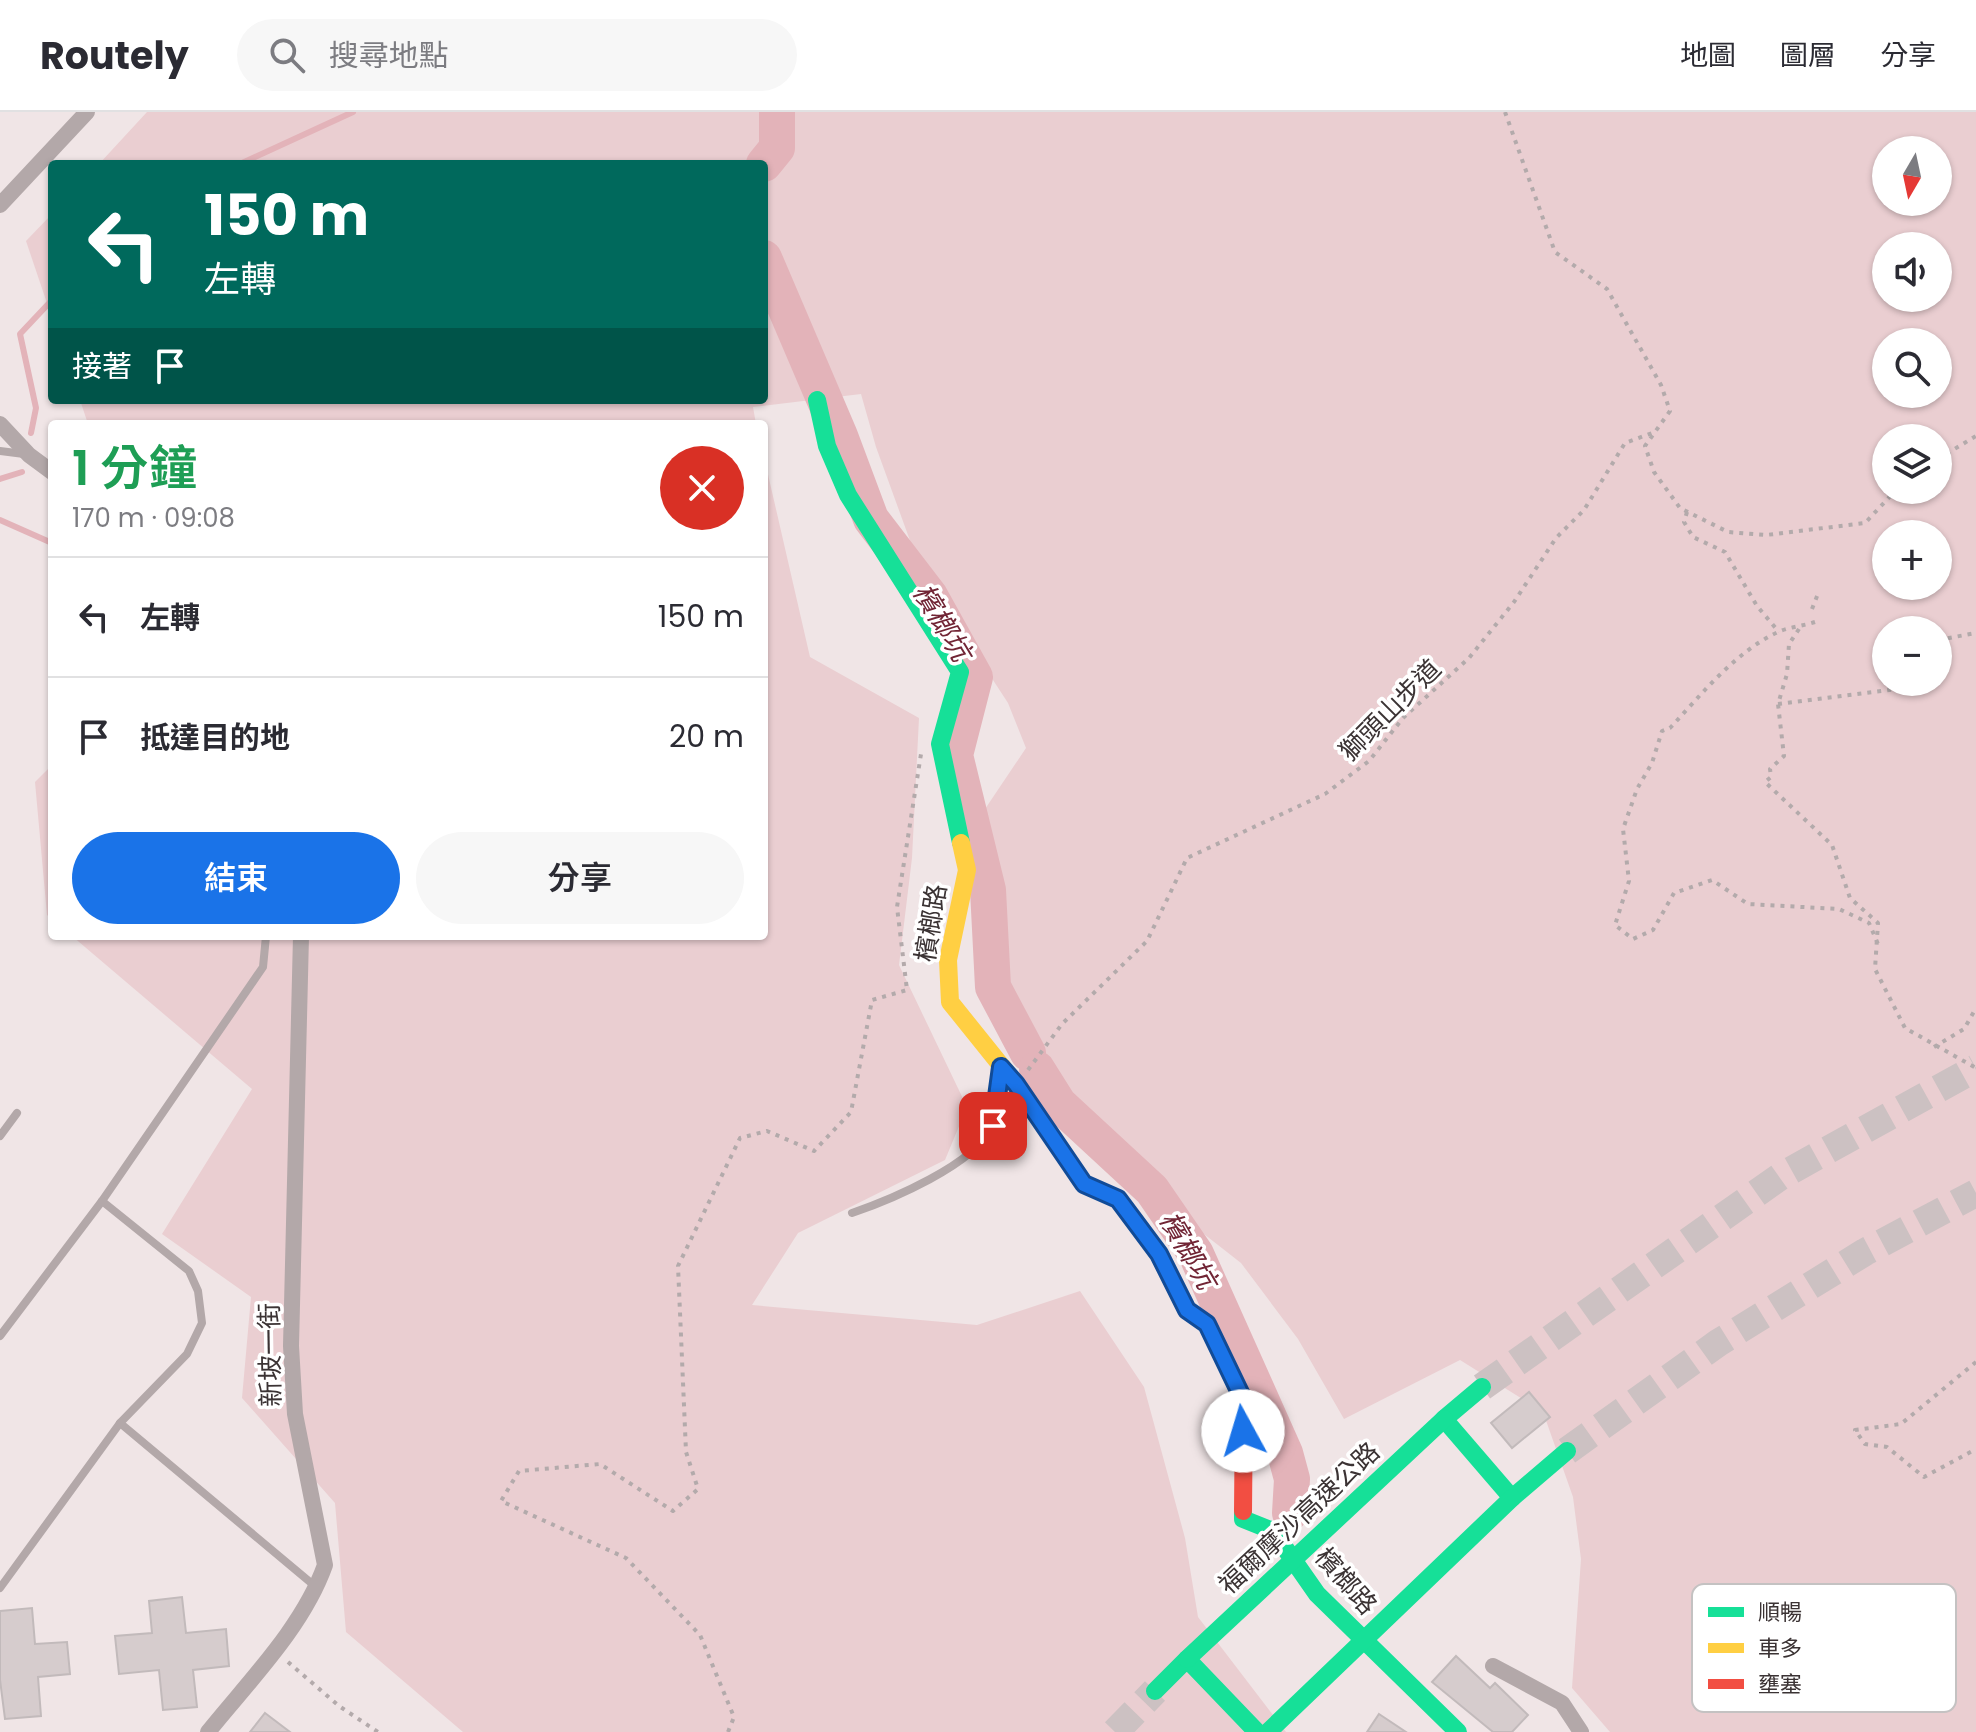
<!DOCTYPE html>
<html lang="zh-TW">
<head>
<meta charset="utf-8">
<style>
  :root { --surface:#fff; --page:#f7f7f7; --text:#2b2b33; --muted:#7c7c81; --line:#e1e1e2; --accent:#1a73e8 }
  body { margin:0; font-family:Poppins,"Noto Sans TC",sans-serif; background:var(--page); color:var(--text); height:100vh; display:flex; flex-direction:column; font-size:30px; white-space:nowrap }
  * { box-sizing:border-box; margin:0 }
  p { font-size:26px; color:var(--muted) }
  .icon { flex:none; width:44px; height:44px; fill:none; stroke:currentColor; stroke-width:2; stroke-linecap:round; stroke-linejoin:round }
  .map { position:relative; flex:1; overflow:hidden }
  .sheet { position:absolute; left:48px; top:308px; width:720px; height:520px; display:flex; flex-direction:column; background:var(--surface); border-radius:8px; box-shadow:0 2px 6px #0004 }
  .sheet>* { flex:none }
  .banner { position:absolute; left:48px; top:48px; width:720px; height:244px; border-radius:8px; box-shadow:0 2px 6px #0004; background:#00695c; color:#fff; overflow:hidden }
  .needle { width:52px; rotate:189deg }
  .fabs { position:absolute; left:1872px; top:24px; display:grid; gap:16px }
  .fabs a { display:grid; place-items:center; width:80px; height:80px; border-radius:50%; background:var(--surface); box-shadow:0 2px 6px #0004; font-size:40px }
  .pin { position:absolute; display:grid; place-items:center; width:68px; height:68px; color:#fff; margin:-34px; border-radius:16px; box-shadow:0 4px 12px #0006 }
  .me { position:absolute; width:88px; margin:-44px; rotate:354deg; stroke-linejoin:round; filter:drop-shadow(0 0 6px #0008) }
  .turn { display:flex; align-items:center; gap:28px; height:168px; padding:0 24px; font-size:36px }
  .turn .icon { width:104px; height:104px; stroke-width:2.5 }
  .turn b { display:block; font-size:56px; line-height:68px }
  .then { display:flex; align-items:center; height:76px; padding:0 24px; background:#0003; gap:16px; font-size:30px }
  .round { display:grid; place-items:center; flex:none; width:84px; height:84px; border-radius:42px; background:var(--page) }
  .headline { display:flex; align-items:center; justify-content:space-between; height:136px; padding:0 24px }
  h1 { font-size:48px; font-weight:600; line-height:60px; color:#1e9e55 }
  .cta { display:flex; gap:16px; margin-top:auto; padding:16px 24px }
  .cta a { flex:1; height:92px; border-radius:48px; background:var(--accent); color:#fff; font-size:32px; font-weight:600; line-height:92px; text-align:center }
  .cta a+a { background:var(--page); color:var(--text) }
  ul { padding:0; list-style:none }
  li { display:flex; align-items:center; gap:24px; height:120px; padding:0 24px; border-top:2px solid var(--line) }
  li div { flex:1 }
  li b { display:block; font-size:30px }
  li em { font-style:normal }
  header { display:flex; align-items:center; gap:48px; box-sizing:border-box; height:112px; padding:0 40px; background:var(--surface); border-bottom:2px solid var(--line) }
  header strong { font-size:38px }
  nav { display:flex; gap:44px; margin-inline-start:auto; font-size:28px }
  .search { width:560px; height:72px; background:var(--page); display:flex; align-items:center; gap:20px; box-sizing:border-box; padding:0 28px; border-radius:44px; color:var(--muted); font-size:30px }
  .map>svg:first-child { display:block }
</style>
</head>
<body>
<header>
<strong>Routely</strong>
<div class="search"><svg class="icon" aria-label="search" viewBox="0 0 24 24"><circle cx="10" cy="10" r="6"/><path d="M15 15l6 6"/></svg>搜尋地點</div>
<nav><a>地圖</a><a>圖層</a><a>分享</a></nav>
</header>
<div class="map">
<svg width="1976" height="1620" viewBox="0 0 1976 1620">
  <rect width="100%" height="100%" fill="#f0e5e6"/>
  <g fill="#eaced1" fill-rule="evenodd">
    <path d="M147 0H1976V1620H1610L1572 1576 1581 1447 1573 1385 1543 1300 1460 1248 1344 1307 1298 1227 1241 1151 1149 1079 1001 924 979 706 1026 636 1008 591 920 456 876 335 861 282 753 295 756 312H88L80 288H764V52H99ZM1886 38H1938V90H1886ZM1886 134H1938V186H1886ZM1886 230H1938V282H1886ZM1886 326H1938V378H1886ZM1886 422H1938V474H1886ZM1886 518H1938V570H1886Z"/>
    <polygon points="52,102 52,206 26,129"/>
    <polygon points="764,345 810,545 919,606 912,746 899,853 967,995 945,1048 798,1121 752,1193 977,1213 1080,1179 1144,1275 1185,1426 1198,1505 1286,1620 463,1620 346,1520 335,1391 242,1286 251,1185 162,1122 252,977 72,824 764,824"/>
    <polygon points="52,653 52,807 47,803 35,670"/>
  </g>
  <g fill="none" stroke-linecap="round" stroke-linejoin="round">
    <g stroke="#e3b3b9" stroke-width="6">
      <polyline points="240,52 353,0"/>
      <polyline points="31,321 36,296 20,222 52,188"/>
      <polyline points="0,367 22,360"/>
      <polyline points="0,408 52,431"/>
    </g>
    <g stroke="#e3b3b9" stroke-width="36">
      <polyline points="764,52 777,36 777,0"/>
      <polyline points="764,146 840,324 871,407 930,484 975,565 955,643 988,778 993,875 1028,941"/>
      <polyline points="1037,957 1059,992 1152,1078 1196,1142 1285,1341 1292,1367 1290,1401"/>
    </g>
  </g>
  <g fill="#d6cccd" stroke="#c2babb" stroke-width="2">
    <polygon points="1529,1280 1550,1305 1512,1336 1491,1311"/>
    <polygon points="182,1485 186,1521 226,1517 229,1554 193,1558 197,1595 163,1598 159,1558 119,1562 115,1524 152,1521 149,1489"/>
    <polygon points="32,1496 35,1532 67,1530 70,1562 38,1565 41,1604 5,1607 0,1568 0,1499"/>
    <polygon points="1456,1544 1490,1576 1495,1571 1528,1603 1512,1620 1493,1620 1432,1570"/>
    <polygon points="265,1601 290,1620 250,1620"/>
    <polygon points="1379,1602 1406,1620 1367,1620"/>
  </g>
  <g fill="none" stroke-linecap="round" stroke-linejoin="round">
    <g stroke="#ccc1c2" stroke-width="28" stroke-dasharray="28 14" stroke-linecap="butt">
      <polyline points="1482,1275 1781,1064 1976,956"/>
      <polyline points="1567,1339 1718,1231 1865,1140 1976,1081"/>
      <polyline points="1115,1620 1155,1579"/>
    </g>
    <g stroke="#b3aaab" stroke-width="4" stroke-dasharray="4 6" stroke-linecap="butt">
      <polyline points="1505,0 1555,140 1607,177 1661,273 1670,299 1645,334 1654,360 1680,396 1728,420 1766,423 1865,411 1896,378"/>
      <polyline points="1938,347 1976,324"/>
      <polyline points="1687,400 1684,410 1693,425 1725,440 1757,494 1779,520"/>
      <polyline points="1812,497 1819,479"/>
      <path d="M1815 510C1803 514 1789 515 1778 520 1735 540 1701 583 1670 616L1662 619 1652 651 1637 677 1623 717 1629 769 1615 813 1633 827 1653 818 1674 781 1712 768 1748 792 1839 797 1869 811 1878 832"/>
      <polyline points="1799,517 1789,532 1787,562 1778,592 1784,644 1770,657 1771,665 1765,670 1832,733 1850,786 1878,811 1875,857 1905,916 1976,956"/>
      <polyline points="1938,528 1976,521"/>
      <polyline points="1778,592 1929,573 1926,570"/>
      <polyline points="1934,935 1964,917 1976,896"/>
      <polyline points="1028,958 1062,912 1147,829 1187,746 1325,682 1369,649 1403,606 1469,546 1514,490 1556,426 1584,398 1625,331 1655,320"/>
      <polyline points="1976,1250 1901,1312 1855,1318 1865,1332 1887,1335 1924,1365 1976,1337"/>
      <polyline points="288,1550 339,1594 378,1620"/>
      <polyline points="728,1620 734,1605 700,1523 626,1446 501,1389 519,1359 600,1352 673,1399 698,1377 686,1340 678,1154 740,1026 767,1019 814,1039 851,1000 872,888 907,878 897,795 921,642"/>
    </g>
    <g stroke="#b3a8a9" stroke-width="8">
      <polyline points="0,339 24,342"/>
      <polyline points="0,1024 17,1001"/>
      <path d="M852 1101C890 1088 974 1053 992 1015 999 1001 998 976 1000 960"/>
      <polyline points="0,1224 102,1089 263,855 266,824"/>
      <polyline points="120,1311 316,1475"/>
      <polyline points="0,1476 120,1311 187,1242 202,1211 198,1179 189,1159 102,1089"/>
    </g>
    <g stroke="#b3a8a9" stroke-width="16">
      <polyline points="0,93 87,0"/>
      <polyline points="0,312 29,343 52,360"/>
      <polyline points="1493,1554 1562,1591 1581,1620"/>
      <path d="M208 1620C249 1569 303 1515 325 1453L295 1302 291 1234 301 824"/>
    </g>
    <g stroke="#16e098" stroke-width="18">
      <polyline points="817,288 827,334 848,383 960,560 940,632 961,731"/>
      <polyline points="1482,1275 1444,1307 1512,1386 1567,1339"/>
      <polyline points="1243,1399 1243,1407 1273,1419 1317,1482 1458,1620"/>
      <polyline points="1155,1579 1187,1547 1257,1620"/>
    </g>
    <polyline stroke="#ffcf43" stroke-width="18" points="961,731 967,758 948,848 950,890 1016,972 1084,1072 1104,1081"/>
    <polyline stroke="#f24e42" stroke-width="18" points="1104,1081 1118,1087 1159,1142 1187,1198 1207,1212 1244,1289 1243,1399"/>
    <g stroke="#16e098" stroke-width="18">
      <polyline points="1187,1547 1444,1307"/>
      <polyline points="1268,1620 1512,1386"/>
    </g>
  </g>
  <g fill="none" stroke-linecap="round" stroke-linejoin="round">
    <g stroke="#114b97" stroke-width="20">
      <polyline id="route" points="993,1014 1001,955 1016,972 1084,1072 1118,1087 1159,1142 1187,1198 1207,1212 1244,1289 1243,1319"/>
    </g>
    <use href="#route" stroke="#1a73e8" stroke-width="14"/>
  </g>
  <g text-anchor="middle" dominant-baseline="central" stroke-width="7" stroke-linejoin="round" paint-order="stroke">
    <g font-size="26" fill="#3b3334" stroke="#fff">
      <text transform="translate(1390 598) rotate(-45)">獅頭山步道</text>
      <text transform="translate(931 811) rotate(-81)">檳榔路</text>
      <text transform="translate(270 1243) rotate(-91)">新坡一街</text>
      <text transform="translate(1299 1406) rotate(-43)">福爾摩沙高速公路</text>
      <text transform="translate(1346 1469) rotate(49)">檳榔路</text>
    </g>
    <g font-size="28" font-style="italic" fill="#712535" stroke="#fff">
      <text transform="translate(942 510) rotate(59)">檳榔坑</text>
      <text transform="translate(1188 1138) rotate(60)">檳榔坑</text>
    </g>
  </g>
  <rect x="1692" y="1472" width="264" height="128" rx="12" fill="#fff" stroke="#c4c2c2" stroke-width="2"/>
  <rect x="1708" y="1495" width="36" height="10" fill="#16e098"/>
  <rect x="1708" y="1531" width="36" height="10" fill="#ffcf43"/>
  <rect x="1708" y="1567" width="36" height="10" fill="#f24e42"/>
  <g font-size="22" fill="#3b3334">
    <text x="1758" y="1508">順暢</text>
    <text x="1758" y="1544">車多</text>
    <text x="1758" y="1580">壅塞</text>
  </g>
</svg>
<div class="fabs">
<a><svg class="needle" viewBox="-14 -14 28 28"><path d="M0-13l5 13h-10z" fill="#e53935"/><path d="M0 13l5-13h-10z" fill="#7c7c81"/></svg></a>
<a><svg class="icon" aria-label="sound" viewBox="0 0 24 24"><path d="M4 9h4l5-4v14l-5-4H4zM17 9q2 3 0 6"/></svg></a>
<a><svg class="icon" aria-label="search" viewBox="0 0 24 24"><circle cx="10" cy="10" r="6"/><path d="M15 15l6 6"/></svg></a>
<a><svg class="icon" aria-label="layers" viewBox="0 0 24 24"><path d="M12 4l9 5-9 5-9-5zM3 14l9 5 9-5"/></svg></a>
<a>+</a>
<a>−</a>
</div>
<div class="pin" style="left:993px;top:1014px;background:#d93025"><svg class="icon" aria-label="arrive" viewBox="0 0 24 24"><path d="M6 21V4h12l-3 4 3 4H6"/></svg></div>
<svg class="me" style="left:1243px;top:1319px" viewBox="-20 -20 40 40"><circle r="19" fill="#fff"/><path d="M0-13L10 11 0 6-10 11z" fill="#1a73e8"/></svg>
<div class="banner">
<div class="turn"><svg class="icon" aria-label="left" viewBox="0 0 24 24"><path d="M17 20v-9H6M10 6l-5 5 5 5"/></svg><div><b>150 m</b>左轉</div></div>
<div class="then">接著<svg class="icon" aria-label="arrive" viewBox="0 0 24 24"><path d="M6 21V4h12l-3 4 3 4H6"/></svg></div>
</div>
<section class="sheet">
<div class="headline"><div><h1>1 分鐘</h1><p>170 m · 09:08</p></div><a class="round" style="background:#d93025;color:#fff"><svg class="icon" aria-label="close" viewBox="0 0 24 24"><path d="M6 6l12 12M18 6L6 18"/></svg></a></div>
<ul>
<li><svg class="icon" aria-label="left" viewBox="0 0 24 24"><path d="M17 20v-9H6M10 6l-5 5 5 5"/></svg><div><b>左轉</b></div><em>150 m</em></li>
<li><svg class="icon" aria-label="arrive" viewBox="0 0 24 24"><path d="M6 21V4h12l-3 4 3 4H6"/></svg><div><b>抵達目的地</b></div><em>20 m</em></li>
</ul>
<div class="cta"><a>結束</a><a>分享</a></div>
</section>
</div>
</body>
</html>
